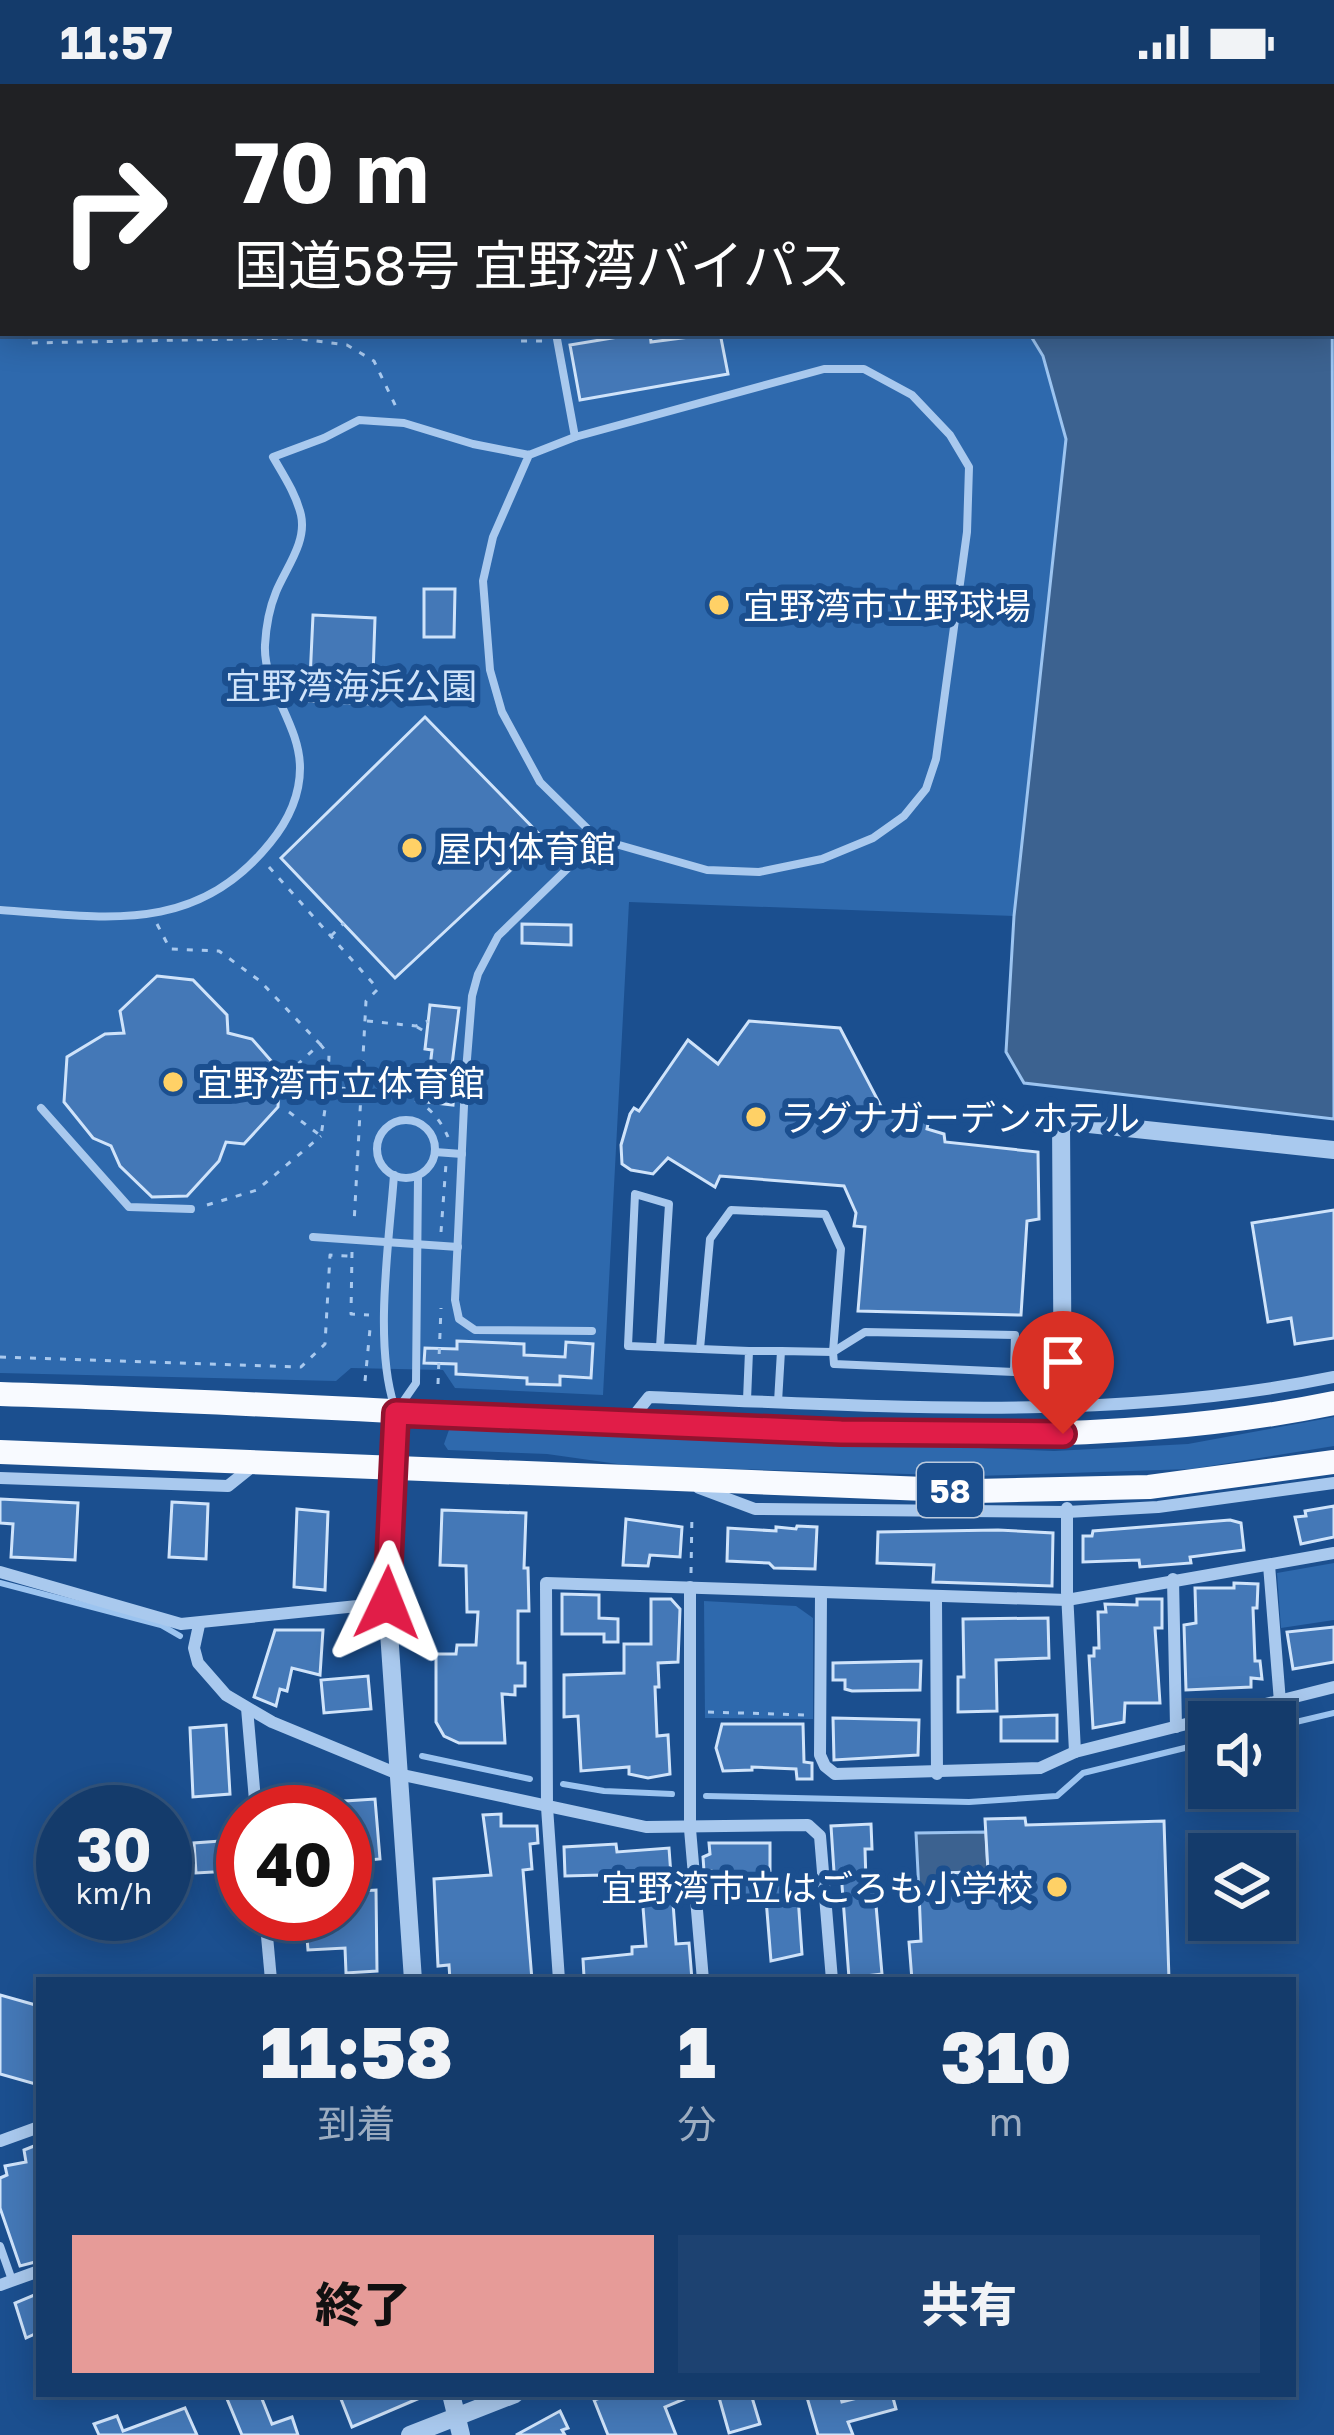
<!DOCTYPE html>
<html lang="ja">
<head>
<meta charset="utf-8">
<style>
  :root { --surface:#143b6b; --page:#1d4271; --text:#f1f3f6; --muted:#9dadc1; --line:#33557e; --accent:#e69b98 }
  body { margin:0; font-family:"Golos Text","Noto Sans JP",sans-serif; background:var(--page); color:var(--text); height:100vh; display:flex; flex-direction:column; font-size:45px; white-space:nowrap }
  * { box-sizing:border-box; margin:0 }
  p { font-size:39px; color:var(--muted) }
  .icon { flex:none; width:66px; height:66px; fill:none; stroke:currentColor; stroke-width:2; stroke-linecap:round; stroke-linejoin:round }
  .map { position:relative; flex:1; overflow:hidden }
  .sheet { position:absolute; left:36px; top:1893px; width:1260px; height:420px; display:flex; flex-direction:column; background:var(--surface); border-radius:0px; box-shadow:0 6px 30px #0003,0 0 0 3px var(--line) }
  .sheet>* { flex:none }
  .hud { position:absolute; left:0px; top:0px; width:1335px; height:252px; box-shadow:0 6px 30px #0003,0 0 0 3px var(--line); background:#202124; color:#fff; overflow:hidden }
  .controls { position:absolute; left:1188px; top:1617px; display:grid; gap:24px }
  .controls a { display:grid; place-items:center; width:108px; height:108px; border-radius:0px; background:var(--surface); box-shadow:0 6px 30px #0003,0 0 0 3px var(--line); font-size:60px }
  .speed { position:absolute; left:36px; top:1701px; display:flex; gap:24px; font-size:60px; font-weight:700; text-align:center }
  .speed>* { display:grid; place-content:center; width:156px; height:156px; border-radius:50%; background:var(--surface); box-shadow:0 6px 30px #0003,0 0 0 3px var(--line); line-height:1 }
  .speed small { font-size:30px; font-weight:400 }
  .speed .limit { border:18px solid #d22; background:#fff; color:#111 }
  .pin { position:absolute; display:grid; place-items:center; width:102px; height:102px; color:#fff; margin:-123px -51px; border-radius:50% 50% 50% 0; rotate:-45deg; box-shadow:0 0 12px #0007 }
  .pin .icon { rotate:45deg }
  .me { position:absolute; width:132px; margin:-66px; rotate:2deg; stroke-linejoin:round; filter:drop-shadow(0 0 9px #0008) }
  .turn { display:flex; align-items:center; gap:42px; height:252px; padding:0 36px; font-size:54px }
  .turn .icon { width:156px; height:156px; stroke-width:2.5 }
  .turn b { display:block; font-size:84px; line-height:102px }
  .eta { display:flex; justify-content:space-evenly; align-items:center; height:204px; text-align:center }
  .eta b { font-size:72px; font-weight:800; line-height:84px }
  .cta { display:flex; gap:24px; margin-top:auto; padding:24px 36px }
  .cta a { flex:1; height:138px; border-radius:0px; background:var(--accent); color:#111; font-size:48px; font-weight:800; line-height:138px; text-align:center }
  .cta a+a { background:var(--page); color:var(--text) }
  .status { display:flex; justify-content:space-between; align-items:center; height:84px; padding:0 60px; background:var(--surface); direction:ltr }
  .status svg { height:33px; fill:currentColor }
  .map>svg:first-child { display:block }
</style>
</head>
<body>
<div class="status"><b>11:57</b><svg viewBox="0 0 49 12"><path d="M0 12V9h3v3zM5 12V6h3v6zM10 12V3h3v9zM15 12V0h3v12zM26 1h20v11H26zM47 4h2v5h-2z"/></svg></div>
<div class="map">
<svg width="1334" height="2351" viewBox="0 0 1334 2351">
  <rect width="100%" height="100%" fill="#1b4f8f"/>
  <g fill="#2e69ad">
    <polygon points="0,156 3,249 1029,249 1043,272 1066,355 1014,832 629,818 603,1311 455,1304 443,1286 351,1284 336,1297 0,1289"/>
    <polygon points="1334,1333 1334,1362 1191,1385 976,1392 632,1382 547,1370 448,1366 444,1360 450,1343 1054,1367 1188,1360"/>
    <polygon points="1334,1479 1334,1536 1281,1544 1277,1489"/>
    <polygon points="704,1517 796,1522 813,1534 813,1635 705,1634"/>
  </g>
  <g fill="#3c6290" stroke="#9cc4f0" stroke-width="3">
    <polygon points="0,0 1246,0 1248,3 3,3 3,156"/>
    <polygon points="1332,151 1334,1035 1024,999 1006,968 1014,832 1066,355 1043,272 1029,249 1332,249"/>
    <polygon points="986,1748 988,1787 949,1789 949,1808 919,1808 916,1749"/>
  </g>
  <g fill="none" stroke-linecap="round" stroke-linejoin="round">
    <g stroke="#9cc4f0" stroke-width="6">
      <polyline points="0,1499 161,1541 180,1552"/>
      <polyline points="1275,1643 1334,1629"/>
      <polyline points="422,1672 530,1695"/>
      <polyline points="563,1700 604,1707 672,1710"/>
      <polyline points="706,1712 969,1718 1057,1712 1083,1689 1209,1658"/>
    </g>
  </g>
  <g fill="#4478b7" stroke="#cfe3fa" stroke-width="3">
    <polygon points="642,249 650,249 651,258 720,249 728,290 580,316 570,261"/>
    <polygon points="424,505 455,505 454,553 424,553"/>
    <polygon points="313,531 375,534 372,620 309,617"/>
    <polygon points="425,633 544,755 395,894 281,774"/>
    <polygon points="522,840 571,841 571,861 522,859"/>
    <polygon points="157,892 193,896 227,931 228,949 252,955 280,987 278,1023 244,1060 226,1058 219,1077 187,1112 152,1113 120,1082 111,1062 93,1054 64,1018 67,973 105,950 124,949 120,927"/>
    <polygon points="430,921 459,924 451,989 456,989 453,1021 426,1018 432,966 425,965"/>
    <polygon points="749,937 840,944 885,1030 913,1027 915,1032 929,1034 927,1045 944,1050 945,1058 1038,1068 1039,1135 1027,1137 1021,1231 858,1227 865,1143 854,1142 856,1129 844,1102 720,1092 715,1103 668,1074 653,1090 631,1086 622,1080 621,1061 630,1030 634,1024 639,1027 688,956 718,980"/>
    <polygon points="1334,1126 1334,1254 1295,1260 1291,1234 1268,1238 1252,1139"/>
    <polygon points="457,1257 524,1260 524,1271 565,1273 566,1258 593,1260 591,1294 560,1292 560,1301 527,1300 527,1294 456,1290 456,1280 424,1279 425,1264 457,1265"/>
    <polygon points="0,1415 78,1419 75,1476 11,1473 13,1440 0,1439"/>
    <polygon points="172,1418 208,1420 206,1475 169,1473"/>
    <polygon points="1334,1422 1334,1453 1301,1460 1295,1433 1306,1432 1305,1427"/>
    <polygon points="297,1425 328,1428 325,1506 294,1503"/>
    <polygon points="442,1426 526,1429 524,1484 528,1484 529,1527 518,1527 518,1579 525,1579 525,1602 515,1602 515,1611 502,1610 505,1659 459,1659 444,1652 436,1638 436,1570 456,1570 457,1561 476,1561 478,1528 467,1528 466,1482 440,1481"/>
    <polygon points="626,1435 682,1443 680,1473 650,1471 648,1482 623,1481"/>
    <polygon points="1230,1436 1241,1439 1244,1466 1190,1473 1191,1479 1140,1483 1139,1476 1083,1478 1083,1452 1092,1452 1093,1447"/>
    <polygon points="797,1442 817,1443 815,1485 774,1484 769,1479 727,1477 728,1444 776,1447 776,1443 796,1445"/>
    <polygon points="998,1446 1053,1449 1052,1502 933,1498 934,1481 877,1479 878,1448"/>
    <polygon points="1234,1499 1258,1500 1257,1524 1253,1524 1255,1577 1260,1577 1262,1595 1251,1594 1251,1603 1186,1606 1184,1541 1196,1539 1195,1504 1234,1504"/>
    <polygon points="562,1510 599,1511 599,1534 618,1535 618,1558 604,1558 604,1550 562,1550"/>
    <polygon points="651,1515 671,1515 680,1525 678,1578 658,1579 659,1603 655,1603 657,1652 668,1651 670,1690 648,1694 629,1690 629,1683 581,1687 578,1632 564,1633 564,1591 624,1589 624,1560 651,1560"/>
    <polygon points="1137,1515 1162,1515 1162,1544 1155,1544 1160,1619 1125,1619 1124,1638 1093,1644 1089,1572 1094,1572 1094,1564 1099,1564 1098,1528 1106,1528 1105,1520 1137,1521"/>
    <polygon points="1048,1534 1049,1574 996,1576 997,1627 958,1628 958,1593 964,1593 963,1535"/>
    <polygon points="1334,1543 1334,1578 1293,1585 1287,1548"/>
    <polygon points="275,1546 323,1546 320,1591 292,1584 287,1607 280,1605 276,1622 254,1613"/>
    <polygon points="921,1577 920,1606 852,1607 845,1605 845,1596 833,1596 833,1579"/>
    <polygon points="368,1592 371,1625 324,1629 321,1596"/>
    <polygon points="1057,1631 1057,1657 1001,1657 1001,1633"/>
    <polygon points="833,1634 919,1636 918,1671 834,1676"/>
    <polygon points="722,1640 803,1640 804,1678 812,1679 812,1695 797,1695 796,1685 752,1683 752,1686 723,1687 716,1664"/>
    <polygon points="226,1641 230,1710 193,1713 190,1644"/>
    <polygon points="375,1715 380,1775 345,1778 345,1717"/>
    <polygon points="501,1730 501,1742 537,1742 538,1759 530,1760 532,1785 523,1786 532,1896 450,1896 449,1881 438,1882 434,1795 491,1791 483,1731"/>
    <polygon points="1025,1734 1026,1741 1164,1737 1169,1896 912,1896 909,1858 921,1857 919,1808 949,1808 948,1789 988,1787 985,1735"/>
    <polygon points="871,1740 872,1765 865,1765 866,1798 874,1798 882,1890 849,1894 841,1788 834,1788 831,1742"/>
    <polygon points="234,1756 236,1783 231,1783 231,1787 196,1789 194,1759"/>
    <polygon points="709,1759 770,1759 770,1793 780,1792 782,1799 797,1798 802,1870 771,1877 766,1815 726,1818 711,1811 711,1787 704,1787 703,1773 710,1770"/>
    <polygon points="616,1760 617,1768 669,1764 676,1860 689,1859 692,1896 584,1893 583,1875 632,1870 632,1863 646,1862 641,1797 603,1799 602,1791 565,1792 564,1763"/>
    <polygon points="376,1806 377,1887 346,1889 345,1864 308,1866 305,1830 345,1830 345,1808"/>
    <polygon points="0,1911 39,1922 39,2001 0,1990"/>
    <polygon points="39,2060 39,2177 20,2182 0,2124 0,2094 7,2091 5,2082 26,2078 24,2066"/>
    <polygon points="39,2209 39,2248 26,2254 15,2219"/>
    <polygon points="225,2310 260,2310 272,2340 292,2333 298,2351 242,2351"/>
    <polygon points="339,2310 429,2310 352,2343"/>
    <polygon points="602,2310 694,2310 694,2311 665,2323 676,2351 608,2351 594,2316 603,2313"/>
    <polygon points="718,2310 751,2310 760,2340 729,2349"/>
    <polygon points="806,2310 840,2310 842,2318 873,2310 892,2310 896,2325 848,2338 853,2351 818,2351"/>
    <polygon points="185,2324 197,2351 99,2351 94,2340 117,2332 123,2347"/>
    <polygon points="560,2327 568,2344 562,2346 565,2351 516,2351"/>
  </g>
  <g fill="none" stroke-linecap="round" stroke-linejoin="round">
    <g stroke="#a9c9ee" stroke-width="3" stroke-dasharray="6 9" stroke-linecap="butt">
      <polyline points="0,191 3,191"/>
      <polyline points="29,249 27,259 293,254 347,261 374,277 398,327"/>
      <polyline points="511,249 515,257 543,257"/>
      <polyline points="269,783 378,905 366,917 354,1140"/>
      <polyline points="157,840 170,865 219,867 260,897 320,960 289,988"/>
      <polyline points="331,852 344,839"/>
      <polyline points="367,937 416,942 428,937"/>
      <polyline points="417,943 427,949"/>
      <path d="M320 960 329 971 328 1003C379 1009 424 999 448 1053"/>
      <polyline points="289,1028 321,1052 328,1005"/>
      <polyline points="207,1121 257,1106 321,1052"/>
      <polyline points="441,1148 446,1080"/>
      <polyline points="352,1168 351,1230 369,1231"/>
      <polyline points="0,1273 301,1283 325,1260 330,1171 348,1172"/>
      <polyline points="365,1297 370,1245"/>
      <polyline points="438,1300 441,1224"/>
      <polyline points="691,1489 692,1429"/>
      <polyline points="708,1628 807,1631"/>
    </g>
    <g stroke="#a9c9ee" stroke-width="8">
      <polyline points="557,255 575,353"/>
      <path d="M0 826C105 833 195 852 270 759 288 737 300 712 300 684 300 640 263 604 265 561 266 543 269 525 276 508 286 484 307 458 301 431 296 410 284 392 273 373L324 354 359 336 404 339 473 360 529 371 575 353 824 285H864L912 311 950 351 969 383 967 448 936 675 926 705 904 732 873 754 822 775 759 788 707 786 598 755 540 698 502 628 490 586 483 497 493 453 529 371"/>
      <polyline points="41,1024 129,1123 191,1125"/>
      <circle cx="406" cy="1065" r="29"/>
      <polyline points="435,1068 462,1070"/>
      <path d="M394 1091C389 1159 374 1258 394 1321"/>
      <polyline points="313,1153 458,1163"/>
      <polyline points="592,1247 475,1246 459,1235 455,1216 465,1000 472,912 478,890 498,852 598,755"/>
      <polygon points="865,1248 1015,1251 1014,1288 834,1280 833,1268"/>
      <polyline points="660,1263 669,1120 635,1110 628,1262 700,1265"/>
      <polyline points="749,1267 781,1267"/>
      <polyline points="747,1316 749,1267 700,1265 710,1155 731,1126 825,1130 841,1165 833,1268 781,1267 778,1318"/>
      <polyline points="400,1322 416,1299 418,1093"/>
      <polyline points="0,2162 12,2196"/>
    </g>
    <g stroke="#a9c9ee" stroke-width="12">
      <path d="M629 1338 649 1313C876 1322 1110 1339 1334 1293"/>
      <polyline points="0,1394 228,1402 253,1382"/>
      <polyline points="699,1404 755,1425 1067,1428 1158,1423 1334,1399"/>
      <polyline points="1067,1424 1067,1508 1075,1668"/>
      <polyline points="1269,1481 1280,1618"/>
      <polyline points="0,1488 181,1540 387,1519"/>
      <polyline points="1173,1495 1176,1643"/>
      <polyline points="690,1503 690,1745 703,1896"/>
      <polyline points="821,1509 820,1671 825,1682 835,1690 1040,1684 1075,1668 1334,1603"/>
      <polyline points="936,1514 937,1690"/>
      <polyline points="199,1541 194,1564 198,1579 226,1611 272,1638 398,1690 646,1743 808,1741 820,1752 832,1896"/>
      <polyline points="247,1624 256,1728"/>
      <polyline points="265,1830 271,1896"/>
      <polyline points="559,1896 547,1723 546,1499 1067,1516 1334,1469"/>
      <polyline points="0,2057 39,2043"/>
      <polyline points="0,2201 39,2187"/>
    </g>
    <g stroke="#a9c9ee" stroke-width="18">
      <polyline points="396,1329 387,1519 413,1896"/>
      <polyline points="1063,1350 1061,1037 1334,1066"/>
      <polyline points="451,2310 461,2351"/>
      <polyline points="410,2351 515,2310"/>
    </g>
    <g stroke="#f8faff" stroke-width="24">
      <path d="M0 1310C233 1317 466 1332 700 1342 911 1352 1126 1362 1334 1319"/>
      <polyline points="0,1368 975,1407 1149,1403 1334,1378"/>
    </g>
  </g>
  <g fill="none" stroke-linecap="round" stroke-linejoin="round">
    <g stroke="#92132f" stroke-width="30">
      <polyline id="route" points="387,1519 396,1329 841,1348 1063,1350"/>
    </g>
    <use href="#route" stroke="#e11d48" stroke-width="21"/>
  </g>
  <g fill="#ffd166" stroke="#1b4f8f" stroke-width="4.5">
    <circle cx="719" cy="521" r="12"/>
    <circle cx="412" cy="764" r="12"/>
    <circle cx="173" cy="998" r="12"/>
    <circle cx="756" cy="1033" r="12"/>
    <circle cx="1057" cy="1803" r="12"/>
  </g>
  <g text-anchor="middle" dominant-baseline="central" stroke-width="12" stroke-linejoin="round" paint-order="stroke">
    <rect fill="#1b4f8f" stroke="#bbcadd" stroke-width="3" x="917" y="1379" width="66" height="54" rx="9"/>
    <g font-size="33" font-weight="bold" fill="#fff">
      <text x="950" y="1406">58</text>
    </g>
    <g font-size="36" fill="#fff" stroke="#1b4f8f" text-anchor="start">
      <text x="743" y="521">宜野湾市立野球場</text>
      <text x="436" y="764">屋内体育館</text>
      <text x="197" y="998">宜野湾市立体育館</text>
      <text x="780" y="1033">ラグナガーデンホテル</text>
      <text x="1033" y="1803" text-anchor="end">宜野湾市立はごろも小学校</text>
    </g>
    <g font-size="36" fill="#cfe3fa" stroke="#1b4f8f">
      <text x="351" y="601">宜野湾海浜公園</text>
    </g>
  </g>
</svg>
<div class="controls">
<a><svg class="icon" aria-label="sound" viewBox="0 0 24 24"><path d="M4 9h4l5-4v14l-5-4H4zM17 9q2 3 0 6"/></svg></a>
<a><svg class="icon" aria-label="layers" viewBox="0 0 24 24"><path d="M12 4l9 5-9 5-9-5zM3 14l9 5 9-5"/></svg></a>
</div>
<div class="speed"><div>30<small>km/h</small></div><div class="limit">40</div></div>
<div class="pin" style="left:1063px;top:1350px;background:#d93025"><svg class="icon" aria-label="arrive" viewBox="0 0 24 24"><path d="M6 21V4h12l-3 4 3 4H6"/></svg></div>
<svg class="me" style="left:387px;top:1519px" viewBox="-20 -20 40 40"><path d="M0-17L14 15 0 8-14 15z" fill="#e11d48" stroke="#fff" stroke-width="4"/></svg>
<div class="hud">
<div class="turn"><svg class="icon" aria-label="right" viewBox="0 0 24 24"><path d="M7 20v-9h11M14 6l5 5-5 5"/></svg><div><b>70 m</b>国道58号 宜野湾バイパス</div></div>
</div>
<section class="sheet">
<div class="eta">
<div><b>11:58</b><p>到着</p></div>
<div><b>1</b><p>分</p></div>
<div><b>310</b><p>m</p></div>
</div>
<div class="cta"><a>終了</a><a>共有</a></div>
</section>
</div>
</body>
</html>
